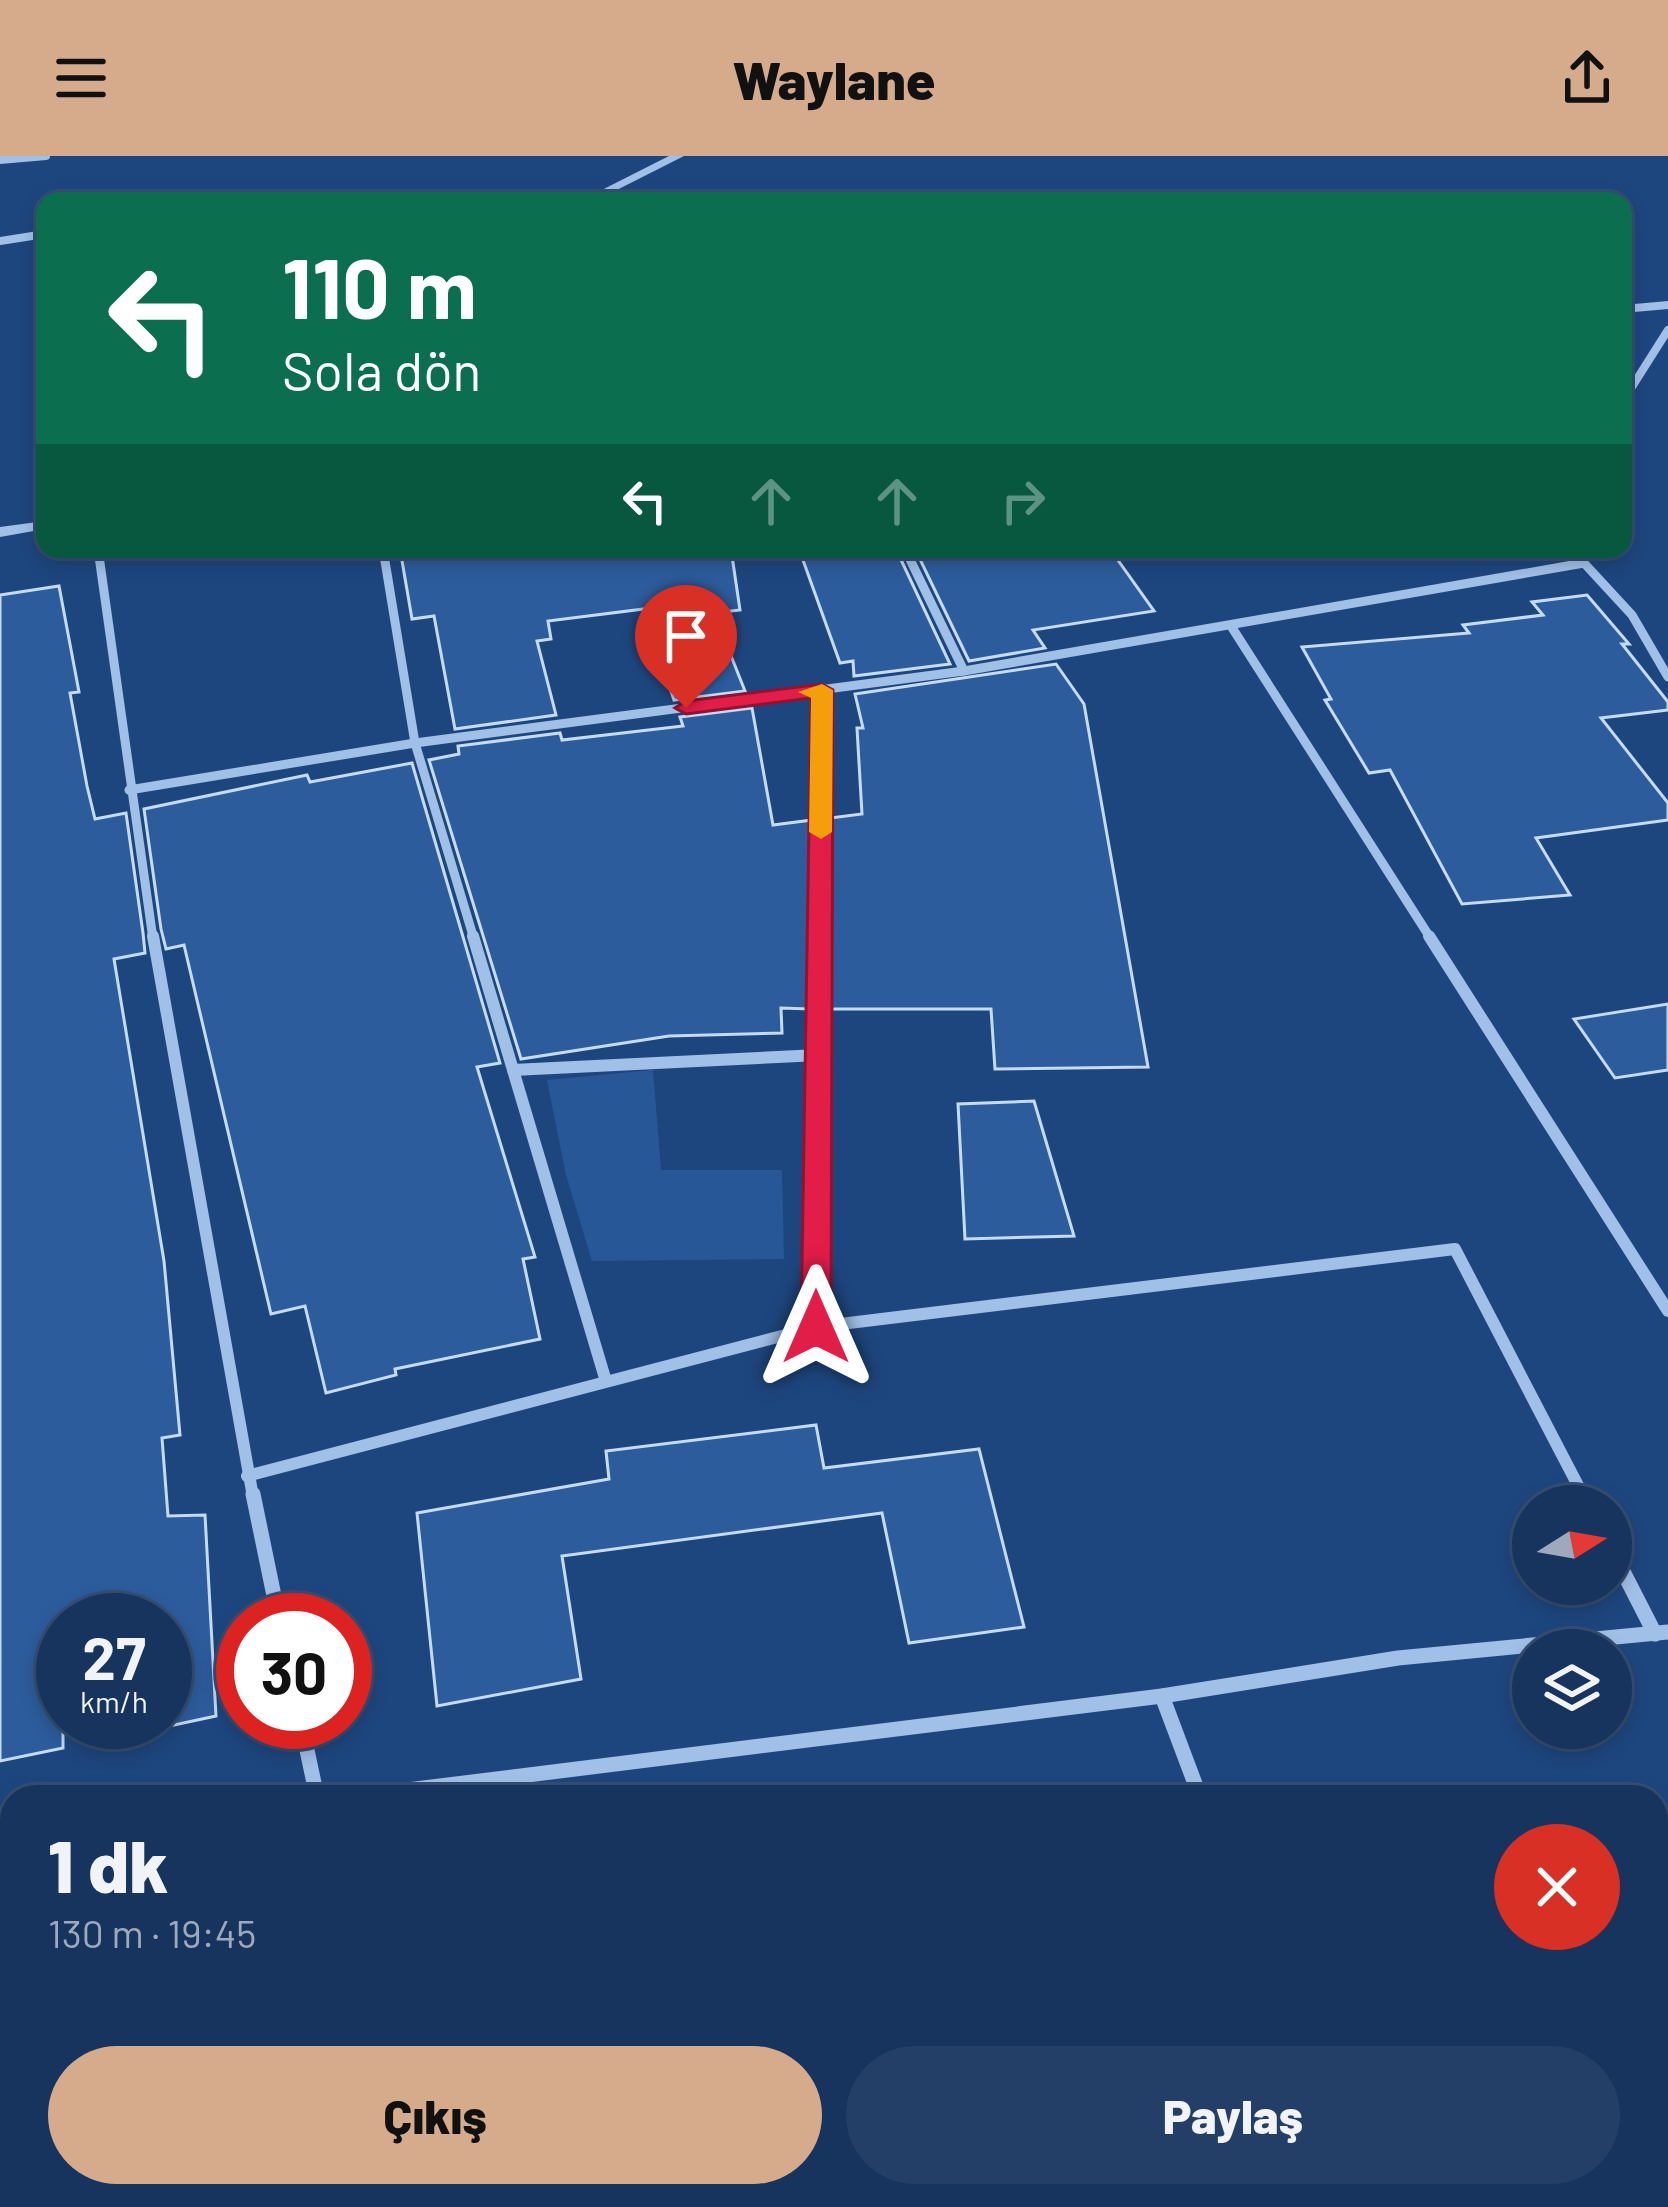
<!DOCTYPE html>
<html lang="tr">
<head>
<meta charset="utf-8">
<style>
  :root { --surface:#16345e; --page:#233f67; --text:#f1f3f6; --muted:#9eaabc; --line:#354f73; --accent:#d6ab8b }
  body { margin:0; font-family:Barlow,sans-serif; background:var(--page); color:var(--text); height:100vh; display:flex; flex-direction:column; font-size:45px; white-space:nowrap }
  * { box-sizing:border-box; margin:0 }
  p { font-size:39px; color:var(--muted) }
  .icon { flex:none; width:66px; height:66px; fill:none; stroke:currentColor; stroke-width:2; stroke-linecap:round; stroke-linejoin:round }
  .map { position:relative; flex:1; overflow:hidden }
  .drawer { position:absolute; left:0px; top:1629px; width:1668px; height:423px; display:flex; flex-direction:column; background:var(--surface); border-radius:36px 36px 0 0; box-shadow:0 6px 18px #0003,0 0 0 3px var(--line) }
  .drawer>* { flex:none }
  .banner { position:absolute; left:36px; top:36px; width:1596px; height:366px; border-radius:24px; box-shadow:0 6px 18px #0003,0 0 0 3px var(--line); background:#0b6e4f; color:#fff; overflow:hidden }
  .needle { width:78px; rotate:79deg }
  .tools { position:absolute; left:1512px; top:1329px; display:grid; gap:24px }
  .tools a { display:grid; place-items:center; width:120px; height:120px; border-radius:50%; background:var(--surface); box-shadow:0 6px 18px #0003,0 0 0 3px var(--line); font-size:60px }
  .speed { position:absolute; left:36px; top:1437px; display:flex; gap:24px; font-size:60px; font-weight:700; text-align:center }
  .speed>* { display:grid; place-content:center; width:156px; height:156px; border-radius:50%; background:var(--surface); box-shadow:0 6px 18px #0003,0 0 0 3px var(--line); line-height:1 }
  .speed small { font-size:30px; font-weight:400 }
  .speed .limit { border:18px solid #d22; background:#fff; color:#111 }
  .pin { position:absolute; display:grid; place-items:center; width:102px; height:102px; color:#fff; margin:-123px -51px; border-radius:50% 50% 50% 0; rotate:-45deg; box-shadow:0 0 12px #0007 }
  .pin .icon { rotate:45deg }
  .me { position:absolute; width:132px; margin:-66px; rotate:0deg; stroke-linejoin:round; filter:drop-shadow(0 0 9px #0008) }
  .turn { display:flex; align-items:center; gap:42px; height:252px; padding:0 48px; font-size:54px }
  .turn .icon { width:156px; height:156px; stroke-width:2.5 }
  .turn b { display:block; font-size:84px; line-height:102px }
  .lanes { display:flex; align-items:center; height:114px; padding:0 48px; background:#0003; justify-content:center; gap:60px; direction:ltr }
  .lanes .off { opacity:.35 }
  .round { display:grid; place-items:center; flex:none; width:126px; height:126px; border-radius:63px; background:var(--page) }
  .head { display:flex; align-items:center; justify-content:space-between; height:204px; padding:0 48px }
  h1 { font-size:72px; font-weight:800; line-height:90px }
  .action { display:flex; gap:24px; margin-top:auto; padding:24px 48px }
  .action a { flex:1; height:138px; border-radius:72px; background:var(--accent); color:#111; font-size:48px; font-weight:800; line-height:138px; text-align:center }
  .action a+a { background:var(--page); color:var(--text) }
  header { display:flex; justify-content:space-between; align-items:center; height:156px; padding:0 48px; background:var(--accent); color:#111; font-size:54px; font-weight:800 }
  .map>svg:first-child { display:block }
</style>
</head>
<body>
<header><svg class="icon" aria-label="menu" viewBox="0 0 24 24"><path d="M4 6h16M4 12h16M4 18h16"/></svg>Waylane<svg class="icon" aria-label="share" viewBox="0 0 24 24"><path d="M12 15V3M7 8l5-5 5 5M5 13v7h14v-7"/></svg></header>
<div class="map">
<svg width="1668" height="2051" viewBox="0 0 1668 2051">
  <rect width="100%" height="100%" fill="#1e467e"/>
  <polygon fill="#285797" points="653,914 661,1014 782,1014 784,1103 592,1105 566,1019 547,924"/>
  <g fill="#2d5c9c" stroke="#c5daf6" stroke-width="3">
    <polygon points="400,393 731,393 740,454 714,457 745,535 674,544 644,453 548,465 551,483 537,485 556,559 455,573 434,460 412,463"/>
    <polygon points="799,393 896,393 950,508 854,520 853,505 840,507"/>
    <polygon points="915,393 1026,393 1026,402 1110,393 1154,455 1033,474 1045,492 969,505"/>
    <polygon points="59,430 79,536 70,537 87,630 95,663 126,657 143,777 145,797 114,803 164,1105 180,1279 162,1282 168,1360 205,1359 216,1560 165,1571 165,1464 63,1464 63,1592 0,1605 0,439"/>
    <polygon points="1587,439 1629,488 1622,488 1668,546 1668,554 1601,562 1668,647 1668,664 1536,682 1570,739 1462,748 1390,614 1369,617 1325,544 1331,543 1302,491 1469,477 1463,469 1543,459 1532,446"/>
    <polygon points="1056,508 1084,548 1148,911 995,913 991,853 830,853 830,662 862,658 857,572 863,572 855,538"/>
    <polygon points="752,552 773,669 812,664 809,853 781,852 782,877 669,880 521,903 429,604 459,598 458,590 560,577 562,584 683,570 680,561"/>
    <polygon points="412,607 500,907 477,911 535,1101 523,1103 540,1183 395,1213 396,1219 326,1237 305,1150 271,1158 184,789 166,793 161,773 144,653 307,619 310,626"/>
    <polygon points="1668,848 1668,914 1615,922 1574,863"/>
    <polygon points="1034,945 1074,1080 965,1083 958,948"/>
    <polygon points="816,1269 824,1312 979,1293 1024,1471 909,1487 882,1357 562,1400 581,1523 437,1550 417,1357 609,1323 606,1295"/>
  </g>
  <g fill="none" stroke-linecap="round" stroke-linejoin="round">
    <g stroke="#a1c0e8" stroke-width="8">
      <polyline points="0,4 46,0"/>
      <polyline points="0,85 45,78"/>
      <polyline points="1623,245 1668,174"/>
    </g>
    <g stroke="#a1c0e8" stroke-width="9">
      <polyline points="98,393 153,783"/>
      <polyline points="383,393 415,587 474,783"/>
      <polyline points="905,393 964,515"/>
      <polyline points="1231,470 1431,783"/>
      <polyline points="129,634 415,587 964,515 1584,407 1632,459 1668,521"/>
      <polyline points="820,783 822,534"/>
    </g>
    <g stroke="#a1c0e8" stroke-width="12">
      <polyline points="153,780 253,1341"/>
      <polyline points="473,780 605,1222"/>
      <polyline points="1429,780 1668,1155"/>
      <polyline points="513,914 819,899"/>
      <polyline points="816,1171 820,780"/>
      <polyline points="247,1320 816,1171 1455,1093 1584,1341"/>
    </g>
    <g stroke="#a1c0e8" stroke-width="15">
      <polyline points="253,1338 279,1464"/>
      <polyline points="1583,1338 1589,1350"/>
      <polyline points="1611,1392 1655,1478"/>
      <polyline points="1162,1540 1200,1641"/>
      <polyline points="301,1566 317,1641"/>
      <polyline points="351,1641 1162,1540 1398,1502 1668,1476"/>
      <polyline points="0,1669 12,1668"/>
      <polyline points="1352,2040 1356,2051"/>
    </g>
    <g fill="#a1c0e8" fill-rule="evenodd">
      <polygon points="669,0 684,0 595,45 580,45"/>
      <polygon points="1668,145 1668,153 1623,157 1623,149"/>
      <polygon points="45,365 45,373 0,381 0,371"/>
    </g>
  </g>
  <polygon fill="#e11d48" stroke="#92132f" stroke-width="3" points="822,528 833,534 831,1171 826,1178 806,1178 801,1171 811,542 686,558 675,552 686,545"/>
  <polygon fill="#f59e0b" points="822,528 833,534 832,676 821,683 809,676 811,542 798,536"/>
</svg>
<div class="tools">
<a><svg class="needle" viewBox="-14 -14 28 28"><path d="M0-13l5 13h-10z" fill="#e53935"/><path d="M0 13l5-13h-10z" fill="#9eaabc"/></svg></a>
<a><svg class="icon" aria-label="layers" viewBox="0 0 24 24"><path d="M12 4l9 5-9 5-9-5zM3 14l9 5 9-5"/></svg></a>
</div>
<div class="speed"><div>27<small>km/h</small></div><div class="limit">30</div></div>
<div class="pin" style="left:686px;top:552px;background:#d93025"><svg class="icon" aria-label="arrive" viewBox="0 0 24 24"><path d="M6 21V4h12l-3 4 3 4H6"/></svg></div>
<svg class="me" style="left:816px;top:1171px" viewBox="-20 -20 40 40"><path d="M0-17L14 15 0 8-14 15z" fill="#e11d48" stroke="#fff" stroke-width="4"/></svg>
<div class="banner">
<div class="turn"><svg class="icon" aria-label="left" viewBox="0 0 24 24"><path d="M17 20v-9H6M10 6l-5 5 5 5"/></svg><div><b>110 m</b>Sola dön</div></div>
<div class="lanes"><svg class="icon" aria-label="left" viewBox="0 0 24 24"><path d="M17 20v-9H6M10 6l-5 5 5 5"/></svg><svg class="icon off" aria-label="ahead" viewBox="0 0 24 24"><path d="M12 20V5M6 11l6-6 6 6"/></svg><svg class="icon off" aria-label="ahead" viewBox="0 0 24 24"><path d="M12 20V5M6 11l6-6 6 6"/></svg><svg class="icon off" aria-label="right" viewBox="0 0 24 24"><path d="M7 20v-9h11M14 6l5 5-5 5"/></svg></div>
</div>
<section class="drawer">
<div class="head"><div><h1>1 dk</h1><p>130 m · 19:45</p></div><a class="round" style="background:#d93025;color:#fff"><svg class="icon" aria-label="close" viewBox="0 0 24 24"><path d="M6 6l12 12M18 6L6 18"/></svg></a></div>
<div class="action"><a>Çıkış</a><a>Paylaş</a></div>
</section>
</div>
</body>
</html>
